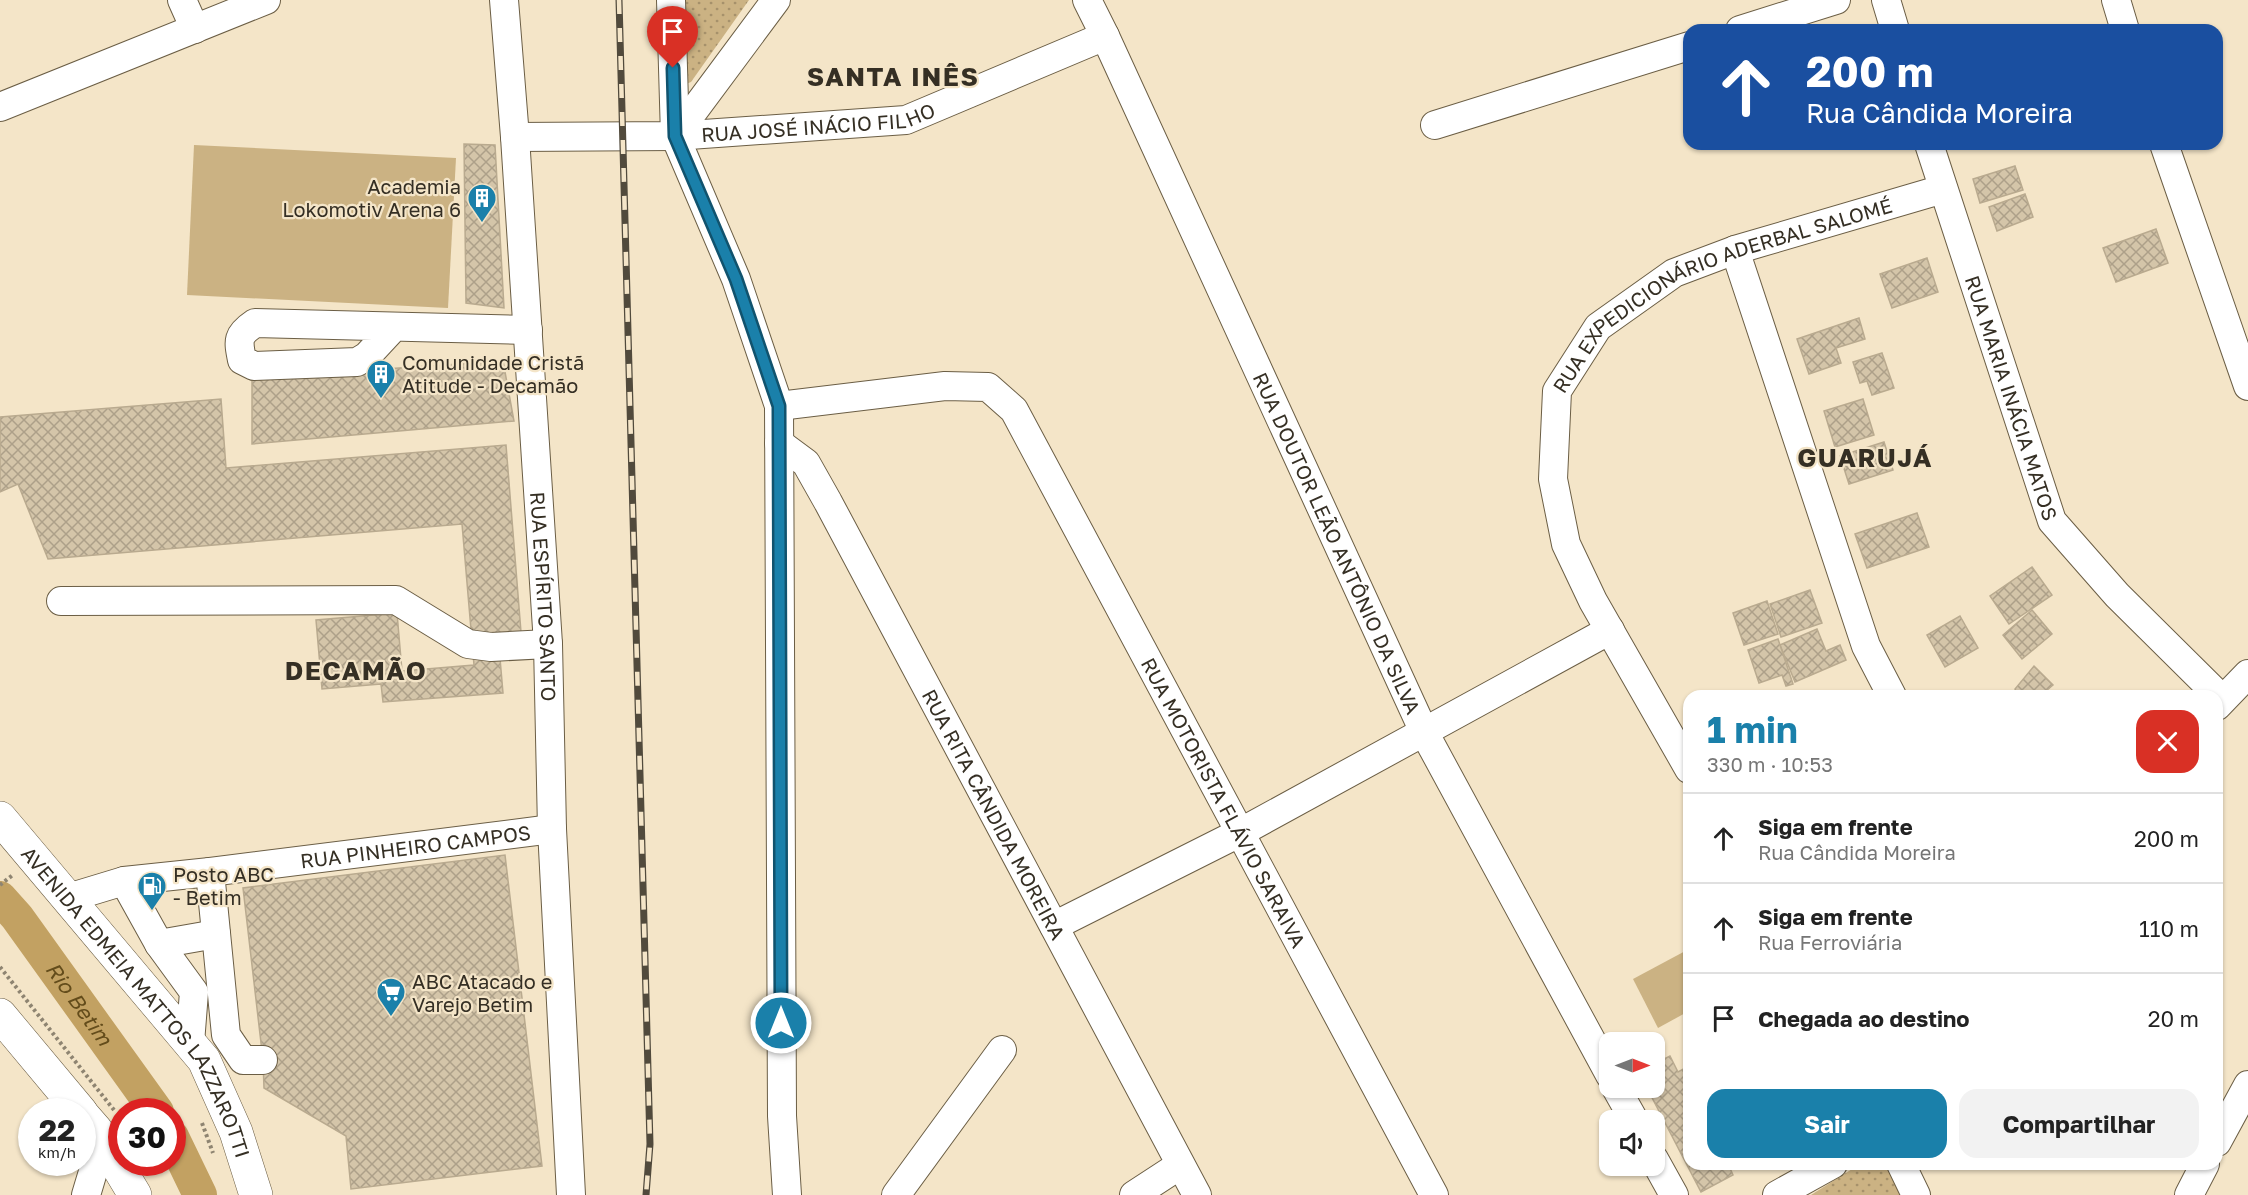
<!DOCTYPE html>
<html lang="pt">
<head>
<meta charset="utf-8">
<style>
  :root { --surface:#fff; --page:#f2f2f2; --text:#222; --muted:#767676; --line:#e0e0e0; --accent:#1a80aa }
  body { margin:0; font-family:"Golos Text",sans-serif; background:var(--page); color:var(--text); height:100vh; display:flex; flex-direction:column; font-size:22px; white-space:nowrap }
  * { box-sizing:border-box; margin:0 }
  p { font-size:20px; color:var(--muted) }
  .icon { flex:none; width:33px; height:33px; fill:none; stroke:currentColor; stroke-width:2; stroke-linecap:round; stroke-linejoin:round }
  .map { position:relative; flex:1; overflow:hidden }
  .sheet { position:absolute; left:1683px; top:690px; width:540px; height:480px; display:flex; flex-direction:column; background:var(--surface); border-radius:18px; box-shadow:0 2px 4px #0004 }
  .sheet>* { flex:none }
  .top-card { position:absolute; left:1683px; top:24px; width:540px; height:126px; border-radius:18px; box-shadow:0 2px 4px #0004; background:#1a4fa0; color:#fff; overflow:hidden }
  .needle { width:39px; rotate:90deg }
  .tools { position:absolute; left:1599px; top:1032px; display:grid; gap:12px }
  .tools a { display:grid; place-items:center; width:66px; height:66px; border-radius:12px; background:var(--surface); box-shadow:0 2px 4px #0004; font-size:30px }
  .speed { position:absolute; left:18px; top:1098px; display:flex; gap:12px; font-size:30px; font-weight:700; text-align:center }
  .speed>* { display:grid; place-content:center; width:78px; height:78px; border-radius:50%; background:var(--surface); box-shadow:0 2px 4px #0004; line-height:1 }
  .speed small { font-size:15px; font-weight:400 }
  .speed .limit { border:9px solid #d22; background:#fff; color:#111 }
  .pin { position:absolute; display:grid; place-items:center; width:51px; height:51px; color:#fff; margin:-62px -26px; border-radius:50% 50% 50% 0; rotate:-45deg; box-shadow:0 0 6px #0007 }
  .pin .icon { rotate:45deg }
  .me { position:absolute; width:66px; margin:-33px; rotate:0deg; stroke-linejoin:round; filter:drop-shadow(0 0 4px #0008) }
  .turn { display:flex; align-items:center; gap:21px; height:126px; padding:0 24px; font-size:27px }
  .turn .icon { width:78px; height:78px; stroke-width:2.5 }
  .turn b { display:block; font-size:42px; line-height:51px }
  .round { display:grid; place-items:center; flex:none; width:63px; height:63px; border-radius:18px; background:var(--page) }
  .head { display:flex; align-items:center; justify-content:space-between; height:102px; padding:0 24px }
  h1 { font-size:36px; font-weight:700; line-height:45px; color:var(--accent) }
  .action { display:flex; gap:12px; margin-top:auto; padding:12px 24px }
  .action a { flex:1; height:69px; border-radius:18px; background:var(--accent); color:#fff; font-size:24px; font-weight:700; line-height:69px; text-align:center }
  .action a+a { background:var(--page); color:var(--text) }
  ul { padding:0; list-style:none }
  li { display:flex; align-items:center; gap:18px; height:90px; padding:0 24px; border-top:2px solid var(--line) }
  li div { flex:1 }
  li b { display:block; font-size:22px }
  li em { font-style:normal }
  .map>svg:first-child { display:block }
</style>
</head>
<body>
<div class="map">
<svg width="2248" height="1195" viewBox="0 0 2248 1195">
  <defs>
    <pattern id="park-dots" width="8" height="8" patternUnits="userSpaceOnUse" patternTransform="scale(1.5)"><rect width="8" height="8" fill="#cbb283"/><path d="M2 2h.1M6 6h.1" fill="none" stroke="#a6916b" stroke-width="1.8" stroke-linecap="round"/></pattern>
    <pattern id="building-cross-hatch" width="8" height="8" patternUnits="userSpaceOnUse" patternTransform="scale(1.5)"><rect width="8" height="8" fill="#d4c5a9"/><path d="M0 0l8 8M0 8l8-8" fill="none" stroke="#ada089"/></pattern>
  </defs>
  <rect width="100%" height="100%" fill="#f4e5c8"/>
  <g fill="url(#park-dots)">
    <polygon points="681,0 749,0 691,82 686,84"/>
    <polygon points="1860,1164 1886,1164 1901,1195 1811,1195"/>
  </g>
  <g fill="#cbb283">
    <polygon points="194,145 456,158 448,308 187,295"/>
    <polygon points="1689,949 1689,1011 1658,1028 1633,979"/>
  </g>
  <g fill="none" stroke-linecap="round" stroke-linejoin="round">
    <g stroke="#c2a162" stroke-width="34">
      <path id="s1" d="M0 898 17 917 157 1112"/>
      <polyline points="172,1137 200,1195"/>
    </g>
  </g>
  <g fill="url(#building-cross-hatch)" stroke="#b9aa8f" stroke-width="1.5">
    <polygon points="464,144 495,145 504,308 466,303"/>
    <polygon points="2015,166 2023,190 1980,203 1973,179"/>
    <polygon points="2025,194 2033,217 1997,231 1989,207"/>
    <polygon points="2156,229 2168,263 2116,282 2103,248"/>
    <polygon points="1927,258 1938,292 1892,308 1880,274"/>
    <polygon points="1859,318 1865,339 1836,348 1841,363 1809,374 1797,339"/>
    <polygon points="1882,353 1894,388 1872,395 1867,381 1860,383 1853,362"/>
    <polygon points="503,361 514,421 252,444 252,378"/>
    <polygon points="221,399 226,468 506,445 521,632 498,635 503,693 383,702 381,684 322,689 316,620 397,613 402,671 474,665 462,524 48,559 18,484 0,492 0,417"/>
    <polygon points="1863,399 1874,435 1835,447 1824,411"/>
    <polygon points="1884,442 1893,470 1849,484 1840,456"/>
    <polygon points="1917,513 1929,547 1867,568 1855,534"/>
    <polygon points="2032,567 2052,595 2009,624 1990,596"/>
    <polygon points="1810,590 1822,623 1781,637 1770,604"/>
    <polygon points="1767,601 1778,634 1744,645 1733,613"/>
    <polygon points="2032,610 2052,634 2022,659 2003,635"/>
    <polygon points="1960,616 1978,648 1945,667 1927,635"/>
    <polygon points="1817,629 1826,651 1840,645 1846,660 1795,682 1780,645"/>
    <polygon points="1778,639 1793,684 1786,686 1782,675 1759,683 1748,650"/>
    <polygon points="2034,666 2053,685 2040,696 2019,696 2015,689"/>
    <polygon points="505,855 542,1166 351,1189 346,1136 264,1088 263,1060 243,888"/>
    <polygon points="1670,1056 1678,1072 1689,1066 1689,1164 1728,1164 1733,1175 1701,1192 1647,1088 1654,1088 1654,1064"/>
  </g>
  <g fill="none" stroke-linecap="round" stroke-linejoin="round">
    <g stroke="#6b5e45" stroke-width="30">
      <g id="minor">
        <polyline points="182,0 195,29"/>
        <path id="s2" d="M504 0 515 137 548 644 552 829 571 1195"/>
        <polyline points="671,0 675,136 736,279 779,406 782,1116 787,1195"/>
        <path id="s3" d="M1087 0 1105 36 1424 732 1610 1075"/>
        <polyline points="1886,0 1895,30"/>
        <polyline points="2116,0 2125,30"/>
        <polyline points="1740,30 1836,0"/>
        <polyline points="0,107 266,0"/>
        <polyline points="1435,125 1689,46"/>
        <polyline points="675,136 776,0"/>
        <path id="s4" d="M515 137 675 136 906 120 1105 36"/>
        <path id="s5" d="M1929 144 2052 521 2117 595 2222 699"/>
        <polyline points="2164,144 2248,386"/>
        <polyline points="1735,250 1866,646 1892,696"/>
        <path d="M394 327 367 356 357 362 254 366 242 360C238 340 237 335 255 323L528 330"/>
        <path id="s6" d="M779 406 945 386 988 387 1014 410 1434 1195"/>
        <path id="s7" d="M779 443 806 463 828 502 1197 1195"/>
        <polyline points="61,601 396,600 468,644 491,647 548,644"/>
        <polyline points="2217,706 2248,674"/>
        <path id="s8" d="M1689 769 1593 601 1566 544 1553 479 1557 391 1598 327 1674 273 1735 250 1943 189"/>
        <polyline points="210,872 226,1035 243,1060 263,1060"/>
        <polyline points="124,881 159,944 194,992 190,1043"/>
        <path id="s9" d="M68 898 124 881 210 872 552 829"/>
        <polyline points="1054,926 1241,832 1610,630"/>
        <polyline points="159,944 216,934"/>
        <polyline points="1616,1088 1634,1120"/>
        <polyline points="2217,1142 2248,1085"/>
        <polyline points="1654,1159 1674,1195"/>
        <polyline points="1901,1164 1916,1195"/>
        <polyline points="86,1195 95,1165 96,1130"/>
        <polyline points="896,1195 1002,1050"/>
        <polyline points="1134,1195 1180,1165"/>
        <polyline points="1777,1195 1833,1164"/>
        <polyline points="2189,1195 2205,1164"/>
      </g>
    </g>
    <g stroke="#6b5e45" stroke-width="34">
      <g id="major">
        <path id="s10" d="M0 818 204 1060 236 1132 256 1195"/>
        <polyline points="0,1015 81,1112"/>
        <polyline points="82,1114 96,1130 135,1195"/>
      </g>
    </g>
    <g stroke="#8e8471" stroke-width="4" stroke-dasharray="3 3" stroke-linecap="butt">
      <polyline points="0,885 14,874"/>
      <polyline points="0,967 114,1110"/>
      <polyline points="202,1123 213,1153"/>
    </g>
    <use href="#minor" stroke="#fff" stroke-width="28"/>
    <use href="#major" stroke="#fff" stroke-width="33"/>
    <g stroke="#514a3c" stroke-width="7">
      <polyline id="rail" points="619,0 650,1144 646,1195"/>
    </g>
    <use href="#rail" stroke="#f4e5c8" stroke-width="4.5" stroke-dasharray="14" stroke-linecap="butt"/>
  </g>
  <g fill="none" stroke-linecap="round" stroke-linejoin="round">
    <g stroke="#11536e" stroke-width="15">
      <polyline id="route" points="673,68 675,136 736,279 779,406 781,1023"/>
    </g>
    <use href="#route" stroke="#1a80aa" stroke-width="10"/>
  </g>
  <defs>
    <g id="building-pin" transform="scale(1.5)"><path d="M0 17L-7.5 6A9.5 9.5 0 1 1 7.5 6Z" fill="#1a80aa" stroke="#f4e5c8"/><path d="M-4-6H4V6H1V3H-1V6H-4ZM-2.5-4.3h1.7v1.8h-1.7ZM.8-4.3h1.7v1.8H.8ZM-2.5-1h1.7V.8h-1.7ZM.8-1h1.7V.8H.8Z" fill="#fff"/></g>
    <g id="fuel-pin" transform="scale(1.5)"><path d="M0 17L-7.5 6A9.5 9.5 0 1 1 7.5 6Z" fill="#1a80aa" stroke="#f4e5c8"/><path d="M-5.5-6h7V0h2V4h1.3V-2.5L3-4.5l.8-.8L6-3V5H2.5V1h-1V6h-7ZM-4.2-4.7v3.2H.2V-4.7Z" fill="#fff"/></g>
    <g id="supermarket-pin" transform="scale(1.5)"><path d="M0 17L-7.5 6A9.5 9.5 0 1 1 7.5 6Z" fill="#1a80aa" stroke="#f4e5c8"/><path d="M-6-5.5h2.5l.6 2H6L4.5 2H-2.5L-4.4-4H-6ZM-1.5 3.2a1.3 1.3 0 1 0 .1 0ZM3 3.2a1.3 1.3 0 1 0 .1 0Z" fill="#fff"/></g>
  </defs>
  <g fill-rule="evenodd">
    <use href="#building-pin" x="482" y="198"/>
    <use href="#building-pin" x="381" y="374"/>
    <use href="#fuel-pin" x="152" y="886"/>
    <use href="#supermarket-pin" x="391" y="992"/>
  </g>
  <g text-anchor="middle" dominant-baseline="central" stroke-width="4.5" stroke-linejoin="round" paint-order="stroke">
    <g font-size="20" fill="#352f24" stroke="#f4e5c8">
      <text stroke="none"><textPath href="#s4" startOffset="304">RUA JOSÉ INÁCIO FILHO</textPath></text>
      <text stroke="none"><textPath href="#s8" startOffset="610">RUA EXPEDICIONÁRIO ADERBAL SALOMÉ</textPath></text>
      <text stroke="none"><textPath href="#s5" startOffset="267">RUA MARIA INÁCIA MATOS</textPath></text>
      <text stroke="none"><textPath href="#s3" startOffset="598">RUA DOUTOR LEÃO ANTÔNIO DA SILVA</textPath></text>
      <text stroke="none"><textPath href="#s2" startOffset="598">RUA ESPÍRITO SANTO</textPath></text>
      <text stroke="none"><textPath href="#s6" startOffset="690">RUA MOTORISTA FLÁVIO SARAIVA</textPath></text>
      <text stroke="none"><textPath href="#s7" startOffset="432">RUA RITA CÂNDIDA MOREIRA</textPath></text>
      <text stroke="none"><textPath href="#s9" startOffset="352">RUA PINHEIRO CAMPOS</textPath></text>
      <text stroke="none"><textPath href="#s10" startOffset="231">AVENIDA EDMEIA MATTOS LAZZAROTTI</textPath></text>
    </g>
    <g font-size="20" fill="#352f24" stroke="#f4e5c8" text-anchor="start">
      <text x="461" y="186" text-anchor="end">Academia<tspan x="461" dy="23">Lokomotiv Arena 6</tspan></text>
      <text x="402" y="362">Comunidade Cristã<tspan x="402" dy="23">Atitude - Decamão</tspan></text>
      <text x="173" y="874">Posto ABC<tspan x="173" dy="23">- Betim</tspan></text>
      <text x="412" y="981">ABC Atacado e<tspan x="412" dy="23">Varejo Betim</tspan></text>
    </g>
    <g font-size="21" font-style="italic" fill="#634c1b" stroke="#f4e5c8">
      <text stroke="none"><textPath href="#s1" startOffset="132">Rio Betim</textPath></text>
    </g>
    <g font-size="26" font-weight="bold" letter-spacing="1.5" fill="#352f24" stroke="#f4e5c8">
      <text x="893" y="76">SANTA INÊS</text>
      <text x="1865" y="457">GUARUJÁ</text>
      <text x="356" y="670">DECAMÃO</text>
    </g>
  </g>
</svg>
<div class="tools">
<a><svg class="needle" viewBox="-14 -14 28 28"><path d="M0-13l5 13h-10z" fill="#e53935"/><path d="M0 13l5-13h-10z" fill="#767676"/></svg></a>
<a><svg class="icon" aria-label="sound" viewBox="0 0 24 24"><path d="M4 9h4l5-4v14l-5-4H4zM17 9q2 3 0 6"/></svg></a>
</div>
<div class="speed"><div>22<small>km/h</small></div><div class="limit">30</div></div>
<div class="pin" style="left:673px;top:68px;background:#d93025"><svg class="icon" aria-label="arrive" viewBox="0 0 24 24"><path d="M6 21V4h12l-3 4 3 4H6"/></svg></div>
<svg class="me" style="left:781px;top:1023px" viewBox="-20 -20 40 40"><circle r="17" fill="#1a80aa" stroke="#fff" stroke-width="3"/><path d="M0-11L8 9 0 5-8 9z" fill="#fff"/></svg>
<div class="top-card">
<div class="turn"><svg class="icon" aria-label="ahead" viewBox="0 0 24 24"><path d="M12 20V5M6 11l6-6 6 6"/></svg><div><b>200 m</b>Rua Cândida Moreira</div></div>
</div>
<section class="sheet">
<div class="head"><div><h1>1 min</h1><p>330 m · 10:53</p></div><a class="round" style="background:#d93025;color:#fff"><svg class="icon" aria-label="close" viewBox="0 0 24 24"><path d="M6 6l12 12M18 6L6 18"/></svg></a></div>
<ul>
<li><svg class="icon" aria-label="ahead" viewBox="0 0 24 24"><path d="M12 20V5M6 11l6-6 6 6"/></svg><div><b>Siga em frente</b><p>Rua Cândida Moreira</p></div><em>200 m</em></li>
<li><svg class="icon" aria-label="ahead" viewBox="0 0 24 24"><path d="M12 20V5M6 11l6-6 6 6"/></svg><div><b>Siga em frente</b><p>Rua Ferroviária</p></div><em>110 m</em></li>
<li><svg class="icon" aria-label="arrive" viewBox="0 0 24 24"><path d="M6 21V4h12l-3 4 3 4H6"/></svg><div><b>Chegada ao destino</b></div><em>20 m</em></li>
</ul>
<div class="action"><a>Sair</a><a>Compartilhar</a></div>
</section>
</div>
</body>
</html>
